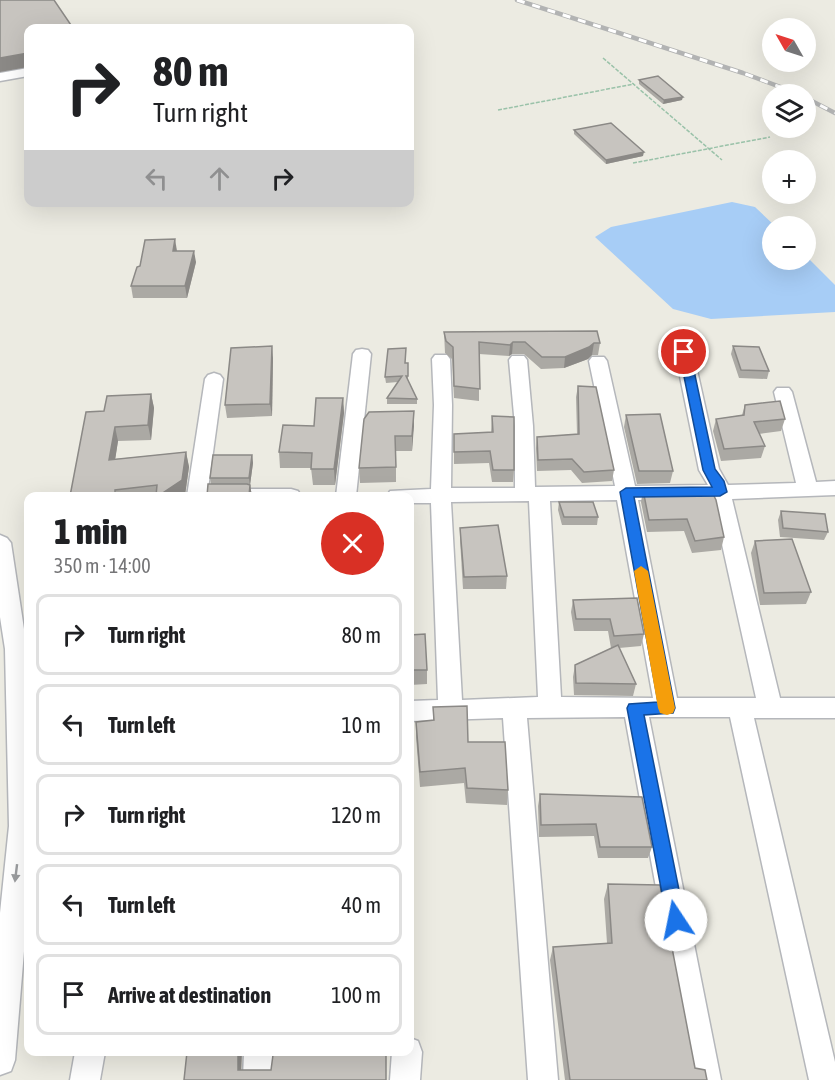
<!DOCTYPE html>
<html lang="en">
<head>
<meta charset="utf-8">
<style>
  :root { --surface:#fff; --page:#f6f6f6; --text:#202124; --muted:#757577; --line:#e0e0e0 }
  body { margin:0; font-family:"Asap Condensed",sans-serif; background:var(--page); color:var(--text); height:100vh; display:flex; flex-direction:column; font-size:22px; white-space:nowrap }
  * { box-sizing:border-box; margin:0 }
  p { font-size:20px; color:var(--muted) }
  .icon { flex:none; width:33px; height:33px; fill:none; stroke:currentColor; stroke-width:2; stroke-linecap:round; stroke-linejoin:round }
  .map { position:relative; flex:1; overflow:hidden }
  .side { position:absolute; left:24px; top:492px; width:390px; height:564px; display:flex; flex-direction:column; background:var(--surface); border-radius:12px; box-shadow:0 6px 24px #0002 }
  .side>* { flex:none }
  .banner { position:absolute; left:24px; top:24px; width:390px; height:183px; border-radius:12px; box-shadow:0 6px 24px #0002; background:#fff; color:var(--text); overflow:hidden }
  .needle { width:39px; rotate:309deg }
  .tools { position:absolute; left:762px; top:18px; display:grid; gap:12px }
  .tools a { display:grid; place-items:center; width:54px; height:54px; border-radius:50%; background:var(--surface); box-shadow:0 6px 24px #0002; font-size:30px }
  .pin { position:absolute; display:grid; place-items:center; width:51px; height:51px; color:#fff; margin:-26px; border:3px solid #fff; border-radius:50%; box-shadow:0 2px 6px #0007 }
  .me { position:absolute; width:66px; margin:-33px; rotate:349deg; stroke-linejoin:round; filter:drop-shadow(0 0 4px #0008) }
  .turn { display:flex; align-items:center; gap:21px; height:126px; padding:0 30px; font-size:27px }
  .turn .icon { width:78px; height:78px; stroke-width:2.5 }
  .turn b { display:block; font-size:42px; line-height:51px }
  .lanes { display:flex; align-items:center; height:57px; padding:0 30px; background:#0003; justify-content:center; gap:30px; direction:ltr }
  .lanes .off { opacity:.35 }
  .round { display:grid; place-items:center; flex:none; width:63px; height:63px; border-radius:32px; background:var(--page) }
  .head { display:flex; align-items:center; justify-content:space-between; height:102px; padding:0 30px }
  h1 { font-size:36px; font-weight:800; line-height:45px }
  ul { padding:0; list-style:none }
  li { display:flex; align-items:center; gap:18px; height:81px; margin:0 12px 9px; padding:0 18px; border:3px solid var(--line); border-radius:12px }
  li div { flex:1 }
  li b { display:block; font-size:22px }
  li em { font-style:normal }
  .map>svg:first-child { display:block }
</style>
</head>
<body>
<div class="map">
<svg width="835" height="1080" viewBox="0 0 835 1080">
  <rect width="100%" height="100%" fill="#ecebe2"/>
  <polygon fill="#a7cdf6" points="732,202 755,207 775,226 772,226 772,260 806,260 806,256 835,285 835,312 711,319 673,309 595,237 611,227"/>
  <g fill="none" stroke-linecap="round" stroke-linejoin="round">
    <g stroke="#b5b7bb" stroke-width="3">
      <g id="minor">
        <polygon points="28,68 28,76 0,81 0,73"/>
        <path d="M684 347 690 348 693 352 719 469 728 485 796 483 774 392 777 388H789L792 392 816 482 835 481V495L732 499 780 698H835V718H754L835 1062V1080H809L730 717H649L721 1080H691L625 717 527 718 558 1080H528L503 718 410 721V701L438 700 431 503H410V496H387L390 491 431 489 434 405 432 359 435 355H447L450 359 452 405 451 488H515V426L509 360 512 356H524L527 360 533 426 535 487 615 486 589 361 592 357H604L607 361 635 486 708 485 699 470 675 352 678 348ZM712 499 756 698H677L638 500ZM617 500 653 698 561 697 550 501ZM529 501 538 697 462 700 451 502Z"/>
        <polygon points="362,349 368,350 371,354 356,496 336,496 353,354 356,350"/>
        <polygon points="214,373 220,375 223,379 207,496 187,496 205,379 208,375"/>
        <polygon points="225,489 291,489 298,491 301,496 215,496 218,491"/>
        <polygon points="0,535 7,538 11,543 27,649 28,673 28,903 15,1060 11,1071 0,1075 0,913 9,826 5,649 0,617"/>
        <polygon points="410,1038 418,1041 422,1052 420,1080 390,1080 392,1052 410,1052"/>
        <polygon points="75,1052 105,1052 100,1080 70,1080"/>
        <polygon points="244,1052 274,1052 273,1080 243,1080"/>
      </g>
    </g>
    <g stroke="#9ac2a9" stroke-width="1.5" stroke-dasharray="4 1.5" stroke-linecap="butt">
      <polyline points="603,58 722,160"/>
      <polyline points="498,110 634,84"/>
      <polyline points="633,163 770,137"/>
    </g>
    <use href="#minor" fill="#fff" fill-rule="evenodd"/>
    <g stroke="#b2b3b3" stroke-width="4.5">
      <g id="rail">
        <polyline points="517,0 743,73 799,94"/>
        <polyline points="806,98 835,113"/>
      </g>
    </g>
    <use href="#rail" stroke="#fff" stroke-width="3" stroke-dasharray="8" stroke-linecap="butt"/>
  </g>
  <g fill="#aba9a4">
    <polygon points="639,80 682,100 663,104 639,84"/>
    <polygon points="574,130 643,156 606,164 574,134"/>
    <polygon points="176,251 196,262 187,298 133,298 131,286 140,266"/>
    <polygon points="444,332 600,343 598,355 592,355 588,359 564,368 541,369 524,354 512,354 509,356 479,354 479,401 454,398 452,359 445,353"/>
    <polygon points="733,346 769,371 767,379 739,378 731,354"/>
    <polygon points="273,358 272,416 227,418 225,405"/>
    <polygon points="406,363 408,363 408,380 417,399 417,404 387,404 387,398 398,382 386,383 385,377"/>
    <polygon points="578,386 614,470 612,481 582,483 571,470 537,471 536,448 537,437 577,434 576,397"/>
    <polygon points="151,394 154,408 151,440 118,441 115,459 186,452 189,467 185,495 182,496 70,496 104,411"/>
    <polygon points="343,398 344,413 335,485 313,485 311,468 280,468 279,452 314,426"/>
    <polygon points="745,405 785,419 781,431 759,434 765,446 761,458 721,461 713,431 716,419 742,415"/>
    <polygon points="414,411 412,451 396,451 396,482 360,483 359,468"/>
    <polygon points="626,415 673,471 670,483 637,484 624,427"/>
    <polygon points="492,416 514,470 513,482 492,482 489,463 454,464 454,434 491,432"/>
    <polygon points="252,455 253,463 250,485 252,496 207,496 211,484 210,478"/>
    <polygon points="643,490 724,537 721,550 692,553 684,531 647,532 641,502"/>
    <polygon points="559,502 598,517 597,525 562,525 558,510"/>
    <polygon points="781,511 828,532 824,540 780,537 778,520"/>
    <polygon points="460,528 507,576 506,589 463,589 460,540"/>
    <polygon points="755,541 811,592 806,604 760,605 751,553"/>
    <polygon points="573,600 644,634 641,646 619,648 636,684 633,696 574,695 573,677 575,665 611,648 608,631 574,631 571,612"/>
    <polygon points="410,635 427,670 427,684 410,685"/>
    <polygon points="433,707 468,742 508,790 507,805 466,803 464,783 420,787 416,737 416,722 433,720"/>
    <polygon points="540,794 652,847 648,858 598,858 594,836 539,837 538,806"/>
    <polygon points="608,884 695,1068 707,1080 565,1080 550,960 553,947 607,943 604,899"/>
  </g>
  <g fill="#8b8986">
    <polygon points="28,53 28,67 0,72 0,58"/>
    <polygon points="683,97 682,100 663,104 664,100"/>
    <polygon points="644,152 643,156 606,164 606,160"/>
    <polygon points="175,239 177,251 175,263 173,251"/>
    <polygon points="194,251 196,262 187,298 185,286"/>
    <polygon points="513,342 512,354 509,356 510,345"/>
    <polygon points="594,343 592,355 588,359 564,368 565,357"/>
    <polygon points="272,346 273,358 272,416 270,404"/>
    <polygon points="151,394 154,408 151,440 148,425"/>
    <polygon points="343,398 344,413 335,485 334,469"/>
    <polygon points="414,411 414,426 412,451 412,436"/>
    <polygon points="115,427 118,441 113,474 109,460"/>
    <polygon points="186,452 189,467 185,495 182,496 158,496"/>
    <polygon points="252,455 253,463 250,485 252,496 249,496 250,487 249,478"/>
    <polygon points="238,1052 244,1052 242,1052 241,1080 238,1070"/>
  </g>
  <g fill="#c7c4bf" stroke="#8b8986" stroke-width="1.5">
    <polygon points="0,0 54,0 73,28 28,28 28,53 0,58"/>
    <polygon points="658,76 683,97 664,100 639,80"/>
    <polygon points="611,123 644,152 606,160 574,130"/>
    <polygon points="175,239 173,251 194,251 185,286 131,286 137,267 140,266 145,240"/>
    <polygon points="597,331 600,343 594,343 589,347 565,357 542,357 525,342 513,342 510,345 479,342 480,389 454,386 453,347 446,341 444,332"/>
    <polygon points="272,346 270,404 225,405 231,348"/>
    <polygon points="733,346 759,347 769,371 741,370"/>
    <polygon points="406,348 405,363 408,363 408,376 406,376 417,399 387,398 402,376 385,377 388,349"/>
    <polygon points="578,386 596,387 614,470 584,472 572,459 538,460 537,437 579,434"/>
    <polygon points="151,394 148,425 115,427 109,460 186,452 182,480 158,496 156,496 157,485 115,490 115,496 70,496 86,412 104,411 107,396"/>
    <polygon points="316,398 343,398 334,469 311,469 312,453 279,452 283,425 314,426"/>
    <polygon points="780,401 785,419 754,422 765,446 724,449 716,419 744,415 745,405"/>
    <polygon points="414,411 412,436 395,436 396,467 359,468 364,419 369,412"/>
    <polygon points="660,414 673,471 639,471 626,415"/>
    <polygon points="492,416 514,417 514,470 493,470 490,451 454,452 454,434 493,432"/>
    <polygon points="213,455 252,455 249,478 210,478"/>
    <polygon points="208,484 247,484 250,485 249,496 258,496 207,496"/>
    <polygon points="643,490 711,490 716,500 724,537 695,541 687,519 649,520"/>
    <polygon points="559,502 593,502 598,517 564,517"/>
    <polygon points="781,511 825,514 828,532 783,528"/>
    <polygon points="498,525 507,576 464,577 460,528"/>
    <polygon points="792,539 811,592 764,593 755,541"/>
    <polygon points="637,598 644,634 614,636 610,619 576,619 573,600"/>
    <polygon points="425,634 427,670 410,670 410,635"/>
    <polygon points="618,645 636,684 576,683 575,665"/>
    <polygon points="467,706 468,742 505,742 508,790 467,788 465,768 420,772 416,722 434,720 433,707"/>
    <polygon points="540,794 642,797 652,847 600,847 596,824 541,825"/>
    <polygon points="608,884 660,885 695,1068 705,1070 707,1080 570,1080 553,947 612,943"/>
    <polygon points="187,1052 238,1052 238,1070 271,1070 273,1055 324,1054 324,1052 386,1052 386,1080 184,1080"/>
  </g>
  <defs><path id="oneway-solid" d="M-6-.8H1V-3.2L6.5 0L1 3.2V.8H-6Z" transform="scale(1.5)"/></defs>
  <use fill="#9c9ea0" href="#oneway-solid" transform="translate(16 873) rotate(97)"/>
  <polygon fill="#1a73e8" stroke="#114b97" stroke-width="1.5" points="684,348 690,352 715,469 724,481 727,492 720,496 634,497 675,708 673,713 644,715 685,920 682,926 676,928 669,926 667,920 627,708 629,704 658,702 620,492 626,488 712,487 703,470 679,352"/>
  <polygon fill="#f59e0b" points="641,566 648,571 675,708 673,713 667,715 660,713 658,708 634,571"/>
</svg>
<div class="tools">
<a><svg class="needle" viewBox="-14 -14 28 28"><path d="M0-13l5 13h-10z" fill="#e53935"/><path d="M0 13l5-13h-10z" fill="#757577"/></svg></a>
<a><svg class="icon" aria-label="layers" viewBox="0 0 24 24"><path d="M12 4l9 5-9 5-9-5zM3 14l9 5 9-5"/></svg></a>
<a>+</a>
<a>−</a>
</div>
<div class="pin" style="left:684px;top:352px;background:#d93025"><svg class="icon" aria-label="arrive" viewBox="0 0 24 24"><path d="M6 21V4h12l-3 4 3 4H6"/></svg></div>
<svg class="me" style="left:676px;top:920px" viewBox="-20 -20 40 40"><circle r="19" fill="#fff"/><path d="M0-13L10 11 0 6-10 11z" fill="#1a73e8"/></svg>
<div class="banner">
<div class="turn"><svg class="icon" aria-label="right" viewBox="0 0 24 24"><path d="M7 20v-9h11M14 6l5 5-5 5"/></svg><div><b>80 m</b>Turn right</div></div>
<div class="lanes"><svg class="icon off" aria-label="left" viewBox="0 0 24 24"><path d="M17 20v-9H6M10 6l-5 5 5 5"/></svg><svg class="icon off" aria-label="ahead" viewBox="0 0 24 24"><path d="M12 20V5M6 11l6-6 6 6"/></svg><svg class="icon" aria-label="right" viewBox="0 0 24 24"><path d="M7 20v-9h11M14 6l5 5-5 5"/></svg></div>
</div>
<section class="side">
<div class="head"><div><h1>1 min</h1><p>350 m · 14:00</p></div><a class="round" style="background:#d93025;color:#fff"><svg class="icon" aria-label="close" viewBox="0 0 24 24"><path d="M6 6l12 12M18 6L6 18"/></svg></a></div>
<ul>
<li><svg class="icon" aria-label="right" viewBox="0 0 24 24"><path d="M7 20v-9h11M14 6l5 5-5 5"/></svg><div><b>Turn right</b></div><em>80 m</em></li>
<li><svg class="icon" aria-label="left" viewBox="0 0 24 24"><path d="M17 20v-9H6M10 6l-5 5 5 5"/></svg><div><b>Turn left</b></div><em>10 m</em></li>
<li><svg class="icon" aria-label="right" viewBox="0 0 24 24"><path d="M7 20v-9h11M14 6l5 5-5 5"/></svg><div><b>Turn right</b></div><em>120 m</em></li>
<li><svg class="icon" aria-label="left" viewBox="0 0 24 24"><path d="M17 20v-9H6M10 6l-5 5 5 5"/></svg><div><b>Turn left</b></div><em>40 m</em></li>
<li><svg class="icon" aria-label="arrive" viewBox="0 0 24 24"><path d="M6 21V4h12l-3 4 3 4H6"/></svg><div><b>Arrive at destination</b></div><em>100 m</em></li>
</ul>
</section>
</div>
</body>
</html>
